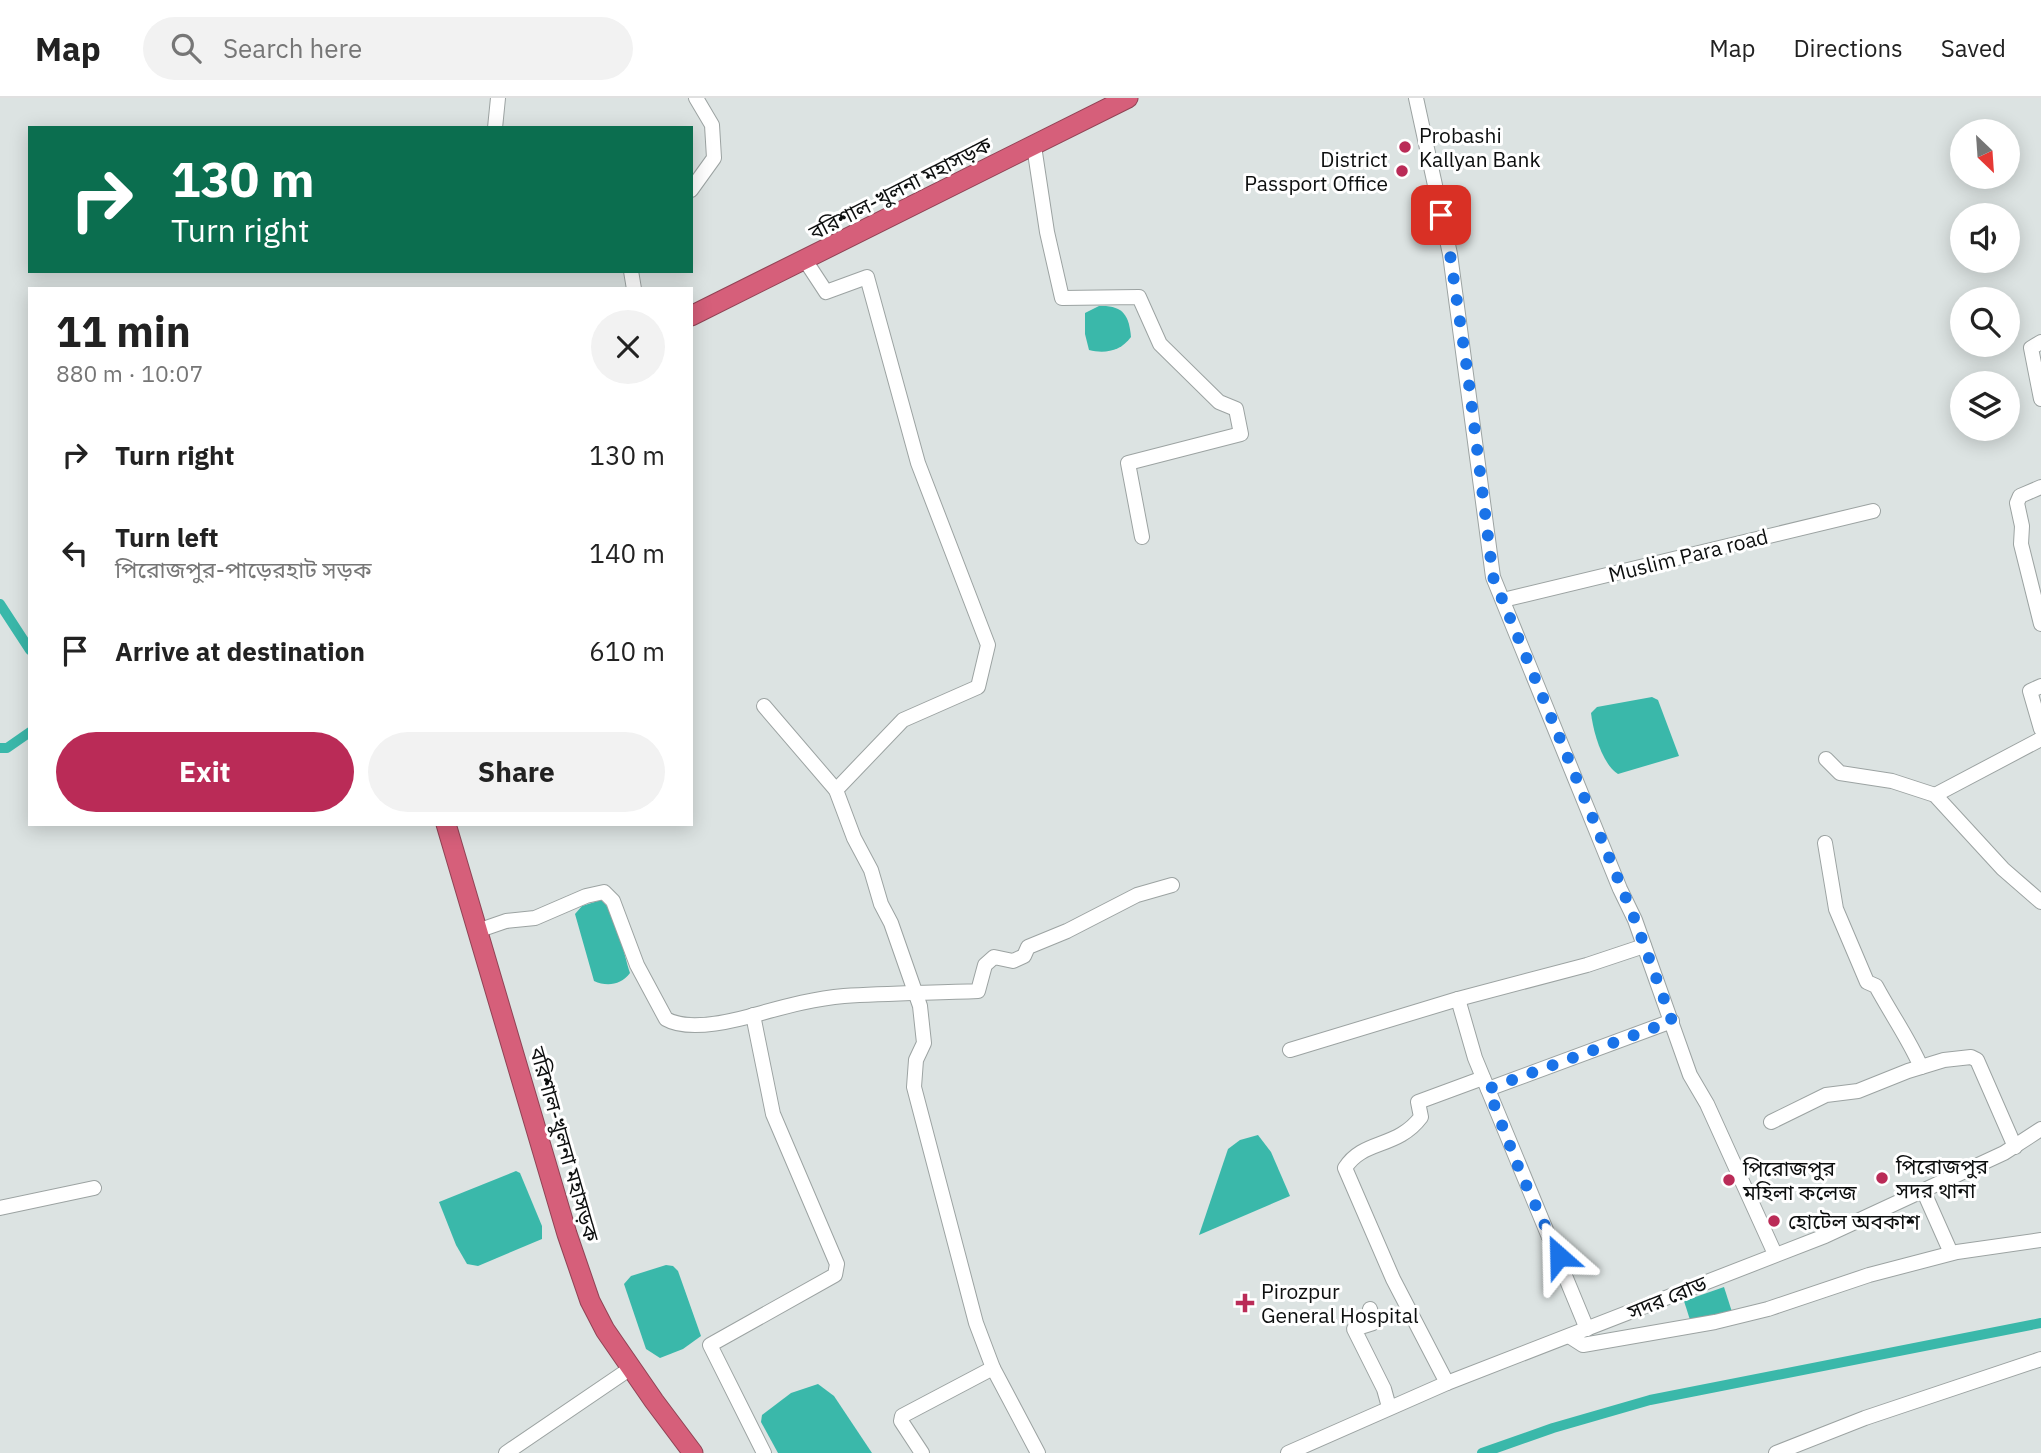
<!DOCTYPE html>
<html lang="en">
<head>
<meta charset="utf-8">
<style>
  :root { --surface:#fff; --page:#f2f2f2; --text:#222; --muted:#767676; --line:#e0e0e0; --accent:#ba2b57 }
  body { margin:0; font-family:"IBM Plex Sans","Noto Sans Bengali",sans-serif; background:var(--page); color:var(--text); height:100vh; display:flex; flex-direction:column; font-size:26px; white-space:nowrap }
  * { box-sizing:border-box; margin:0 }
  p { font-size:23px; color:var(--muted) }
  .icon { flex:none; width:38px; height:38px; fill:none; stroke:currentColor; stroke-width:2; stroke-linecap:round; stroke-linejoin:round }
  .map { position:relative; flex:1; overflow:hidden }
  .panel { position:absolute; left:28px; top:189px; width:665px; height:539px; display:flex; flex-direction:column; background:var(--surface); border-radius:0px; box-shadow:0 4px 18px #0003 }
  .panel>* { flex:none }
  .guide { position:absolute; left:28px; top:28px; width:665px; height:147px; border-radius:0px; box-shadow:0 4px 18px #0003; background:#0b6e4f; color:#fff; overflow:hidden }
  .needle { width:46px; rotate:155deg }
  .fabs { position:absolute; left:1950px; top:21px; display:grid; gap:14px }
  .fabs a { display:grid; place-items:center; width:70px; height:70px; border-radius:50%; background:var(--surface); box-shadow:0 4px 18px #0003; font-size:35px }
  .pin { position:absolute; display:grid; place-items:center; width:60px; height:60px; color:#fff; margin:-30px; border-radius:14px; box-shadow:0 4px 10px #0006 }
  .me { position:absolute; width:77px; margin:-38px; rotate:335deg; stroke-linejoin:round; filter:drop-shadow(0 0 5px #0008) }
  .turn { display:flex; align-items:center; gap:24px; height:147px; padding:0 28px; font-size:32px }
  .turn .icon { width:91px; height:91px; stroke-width:2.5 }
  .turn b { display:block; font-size:49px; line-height:60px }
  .round { display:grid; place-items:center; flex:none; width:74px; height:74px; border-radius:37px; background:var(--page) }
  .overview { display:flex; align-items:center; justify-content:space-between; height:119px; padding:0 28px }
  h1 { font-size:42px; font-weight:700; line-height:52px }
  .primary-button { display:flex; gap:14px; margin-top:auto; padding:14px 28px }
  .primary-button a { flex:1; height:80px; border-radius:42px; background:var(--accent); color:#fff; font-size:28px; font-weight:700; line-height:80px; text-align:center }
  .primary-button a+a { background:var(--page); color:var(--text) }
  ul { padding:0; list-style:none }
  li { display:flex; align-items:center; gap:21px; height:98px; padding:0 28px }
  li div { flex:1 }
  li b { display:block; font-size:26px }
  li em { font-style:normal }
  header { display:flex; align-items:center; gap:42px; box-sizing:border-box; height:98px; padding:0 35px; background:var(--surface); border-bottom:2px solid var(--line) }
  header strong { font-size:33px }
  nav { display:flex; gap:38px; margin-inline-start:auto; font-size:24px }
  .search { width:490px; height:63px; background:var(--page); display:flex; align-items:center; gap:18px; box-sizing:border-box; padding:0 24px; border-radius:38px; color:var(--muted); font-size:26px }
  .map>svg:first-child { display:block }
</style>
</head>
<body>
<header>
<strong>Map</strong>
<div class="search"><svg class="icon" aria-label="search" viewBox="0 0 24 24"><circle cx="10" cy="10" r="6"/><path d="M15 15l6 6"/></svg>Search here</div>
<nav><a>Map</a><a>Directions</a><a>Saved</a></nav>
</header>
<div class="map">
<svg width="2041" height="1355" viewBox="0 0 2041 1355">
  <rect width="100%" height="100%" fill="#dce3e2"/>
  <g fill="#3ab8aa">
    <path d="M1099 208C1123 207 1129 217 1131 239 1121 253 1105 256 1089 252L1085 236V215Z"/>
    <path d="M1652 599 1658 602 1679 658 1618 676C1602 666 1593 633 1591 615L1597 609Z"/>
    <path d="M601 802C616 813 624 857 630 875 621 887 607 889 594 883L575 816 582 808Z"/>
    <polygon points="1258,1037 1271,1054 1290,1098 1199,1137 1228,1051 1240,1042"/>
    <polygon points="516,1073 520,1075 542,1128 542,1141 478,1168 467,1166 456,1147 439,1104"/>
    <polygon points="666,1167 673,1168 678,1173 701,1238 683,1251 660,1260 646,1251 624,1186 631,1178"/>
    <polygon points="1724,1189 1732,1214 1691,1225 1684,1203"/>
    <polygon points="818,1286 834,1298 872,1355 778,1355 761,1324 762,1317 791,1295"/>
  </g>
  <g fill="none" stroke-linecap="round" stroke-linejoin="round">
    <g stroke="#3ab8aa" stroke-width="10">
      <polyline points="0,506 30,552"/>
      <polyline points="0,650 7,650 30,634"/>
      <polyline points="1482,1355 1553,1330 1650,1302 2041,1225"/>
    </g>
    <g stroke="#9ca3a2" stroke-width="16">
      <g id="minor">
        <polyline points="1416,0 1450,156 1493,479 1620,791 1635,822 1690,977 1707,1006 1775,1156"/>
        <polyline points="495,30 498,0"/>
        <polyline points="1034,48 1047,134 1062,200 1139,199 1160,246 1219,304 1236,311 1241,336 1128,365 1142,439"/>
        <polyline points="691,92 714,60 712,27 696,0"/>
        <polyline points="805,162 826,194 867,179 918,365 988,547 978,589 903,622 836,692"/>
        <polyline points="631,173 634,191"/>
        <polyline points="2041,244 2031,250 2041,301"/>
        <polyline points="2041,389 2020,398 2017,405 2022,428 2021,446 2041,526"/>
        <polyline points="1503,502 1873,413"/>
        <polyline points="2041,588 2030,593 2041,631"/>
        <polyline points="764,608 836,692 854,740 871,772 881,806 891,825 920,908 924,945 916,962 914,989 976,1225 993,1270 1038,1355"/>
        <polyline points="1826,661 1840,675 1892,683 1935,697 2003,771 2041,804"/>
        <polyline points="1935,697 2041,641"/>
        <path d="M1825 745 1836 811 1867 884 1876 888C1891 916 1909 941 1921 969"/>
        <path d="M477 833 506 823 535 820 586 798 604 794 613 803 637 867 666 921C685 932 718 926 739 921 774 912 808 901 844 898 889 895 933 895 978 893L985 867 994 859 1013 863 1024 858 1028 849 1067 833 1137 797 1172 787"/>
        <polyline points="1458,901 1475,960 1587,1231"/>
        <polyline points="753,917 773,1016 837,1166 835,1177 710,1247 764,1355"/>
        <polyline points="1290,952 1458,901 1587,867 1644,848"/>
        <polyline points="1488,991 1672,923"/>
        <polyline points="1771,1024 1826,997 1858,993 1908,973 1944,962 1971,959 1977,962 2015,1049"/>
        <polyline points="1923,1092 1951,1155"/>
        <polyline points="0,1110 94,1090"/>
        <polyline points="1370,1211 1373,1225 1354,1231 1384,1291 1389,1309"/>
        <polyline points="1569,1238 1583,1247 1715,1224 1768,1211 1869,1177 1957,1154 2041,1142"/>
        <path d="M1447 1285 1393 1181 1345 1070C1363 1041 1397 1051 1421 1019L1418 1004 1483 980"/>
        <polyline points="506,1355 631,1270"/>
        <polyline points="922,1355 901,1323 902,1318 993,1270"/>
        <polyline points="1288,1355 1447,1285 1825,1138 2004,1055 2041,1031"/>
        <polyline points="1776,1355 1865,1320 2041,1261"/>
      </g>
    </g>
    <g stroke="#904355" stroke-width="21">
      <g id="highway">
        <polyline points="691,218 1128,0"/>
        <polyline points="446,726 567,1136 590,1203 605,1232 654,1303 693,1355"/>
      </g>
    </g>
    <use href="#minor" stroke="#fff" stroke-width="14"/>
    <use href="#highway" stroke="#d65f7a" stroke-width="19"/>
  </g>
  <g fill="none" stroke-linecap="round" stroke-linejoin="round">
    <polyline stroke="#1a73e8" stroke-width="12" stroke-dasharray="0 21.6" points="1441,117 1450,156 1468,278 1493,479 1635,822 1672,923 1488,991 1521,1076 1559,1158"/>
  </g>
  <g fill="#ba2b57" stroke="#fff" stroke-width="2.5">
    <circle cx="1405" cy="49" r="7"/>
    <circle cx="1402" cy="73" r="7"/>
    <circle cx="1882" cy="1080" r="7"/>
    <circle cx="1729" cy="1082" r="7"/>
    <circle cx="1774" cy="1123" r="7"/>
    <path d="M1241.5 1194.5h7v7h7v7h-7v7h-7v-7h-7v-7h7z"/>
  </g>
  <g text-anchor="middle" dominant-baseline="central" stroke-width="6" stroke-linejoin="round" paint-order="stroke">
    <g font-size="21" fill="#0d0f0f" stroke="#fff" text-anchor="start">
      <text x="1419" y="37">Probashi<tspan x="1419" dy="24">Kallyan Bank</tspan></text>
      <text x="1388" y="61" text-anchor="end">District<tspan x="1388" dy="24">Passport Office</tspan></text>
      <text x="1896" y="1068">পিরোজপুর<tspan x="1896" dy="24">সদর থানা</tspan></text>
      <text x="1743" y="1070">পিরোজপুর<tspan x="1743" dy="24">মহিলা কলেজ</tspan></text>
      <text x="1788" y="1123">হোটেল অবকাশ</text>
      <text x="1261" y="1193">Pirozpur<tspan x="1261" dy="24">General Hospital</tspan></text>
    </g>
    <g font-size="21" fill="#0d0f0f" stroke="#fff">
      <text transform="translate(900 90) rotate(-27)">বরিশাল-খুলনা মহাসড়ক</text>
      <text transform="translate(1688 457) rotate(-14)">Muslim Para road</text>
      <text transform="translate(565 1046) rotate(74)">বরিশাল-খুলনা মহাসড়ক</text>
      <text transform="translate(1667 1199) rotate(-22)">সদর রোড</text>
    </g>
  </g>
</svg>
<div class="fabs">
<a><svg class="needle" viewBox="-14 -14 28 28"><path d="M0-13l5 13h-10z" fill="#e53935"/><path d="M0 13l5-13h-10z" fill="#767676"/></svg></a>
<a><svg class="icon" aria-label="sound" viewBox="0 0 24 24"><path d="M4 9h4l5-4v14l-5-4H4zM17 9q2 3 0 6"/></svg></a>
<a><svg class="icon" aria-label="search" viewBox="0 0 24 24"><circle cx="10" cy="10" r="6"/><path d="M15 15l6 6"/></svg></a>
<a><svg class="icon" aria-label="layers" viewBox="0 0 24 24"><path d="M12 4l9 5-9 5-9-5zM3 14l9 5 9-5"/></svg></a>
</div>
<div class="pin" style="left:1441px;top:117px;background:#d93025"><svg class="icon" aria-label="arrive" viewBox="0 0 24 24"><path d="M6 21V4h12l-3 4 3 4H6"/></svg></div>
<svg class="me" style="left:1559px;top:1158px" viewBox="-20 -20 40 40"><path d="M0-17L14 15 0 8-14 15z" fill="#1a73e8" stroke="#fff" stroke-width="4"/></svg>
<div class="guide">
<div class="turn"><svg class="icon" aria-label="right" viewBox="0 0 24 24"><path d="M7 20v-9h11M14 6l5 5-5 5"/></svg><div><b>130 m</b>Turn right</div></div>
</div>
<section class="panel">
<div class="overview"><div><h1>11 min</h1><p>880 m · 10:07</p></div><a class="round"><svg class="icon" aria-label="close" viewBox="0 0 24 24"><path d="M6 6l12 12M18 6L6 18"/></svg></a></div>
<ul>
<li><svg class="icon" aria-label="right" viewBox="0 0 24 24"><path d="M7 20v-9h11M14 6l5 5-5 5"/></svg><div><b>Turn right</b></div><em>130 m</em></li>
<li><svg class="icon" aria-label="left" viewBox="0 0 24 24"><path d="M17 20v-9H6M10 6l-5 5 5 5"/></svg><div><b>Turn left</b><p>পিরোজপুর-পাড়েরহাট সড়ক</p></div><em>140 m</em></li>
<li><svg class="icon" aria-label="arrive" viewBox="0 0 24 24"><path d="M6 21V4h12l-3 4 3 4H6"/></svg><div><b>Arrive at destination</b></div><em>610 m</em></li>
</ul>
<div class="primary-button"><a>Exit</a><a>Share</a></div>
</section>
</div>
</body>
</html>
